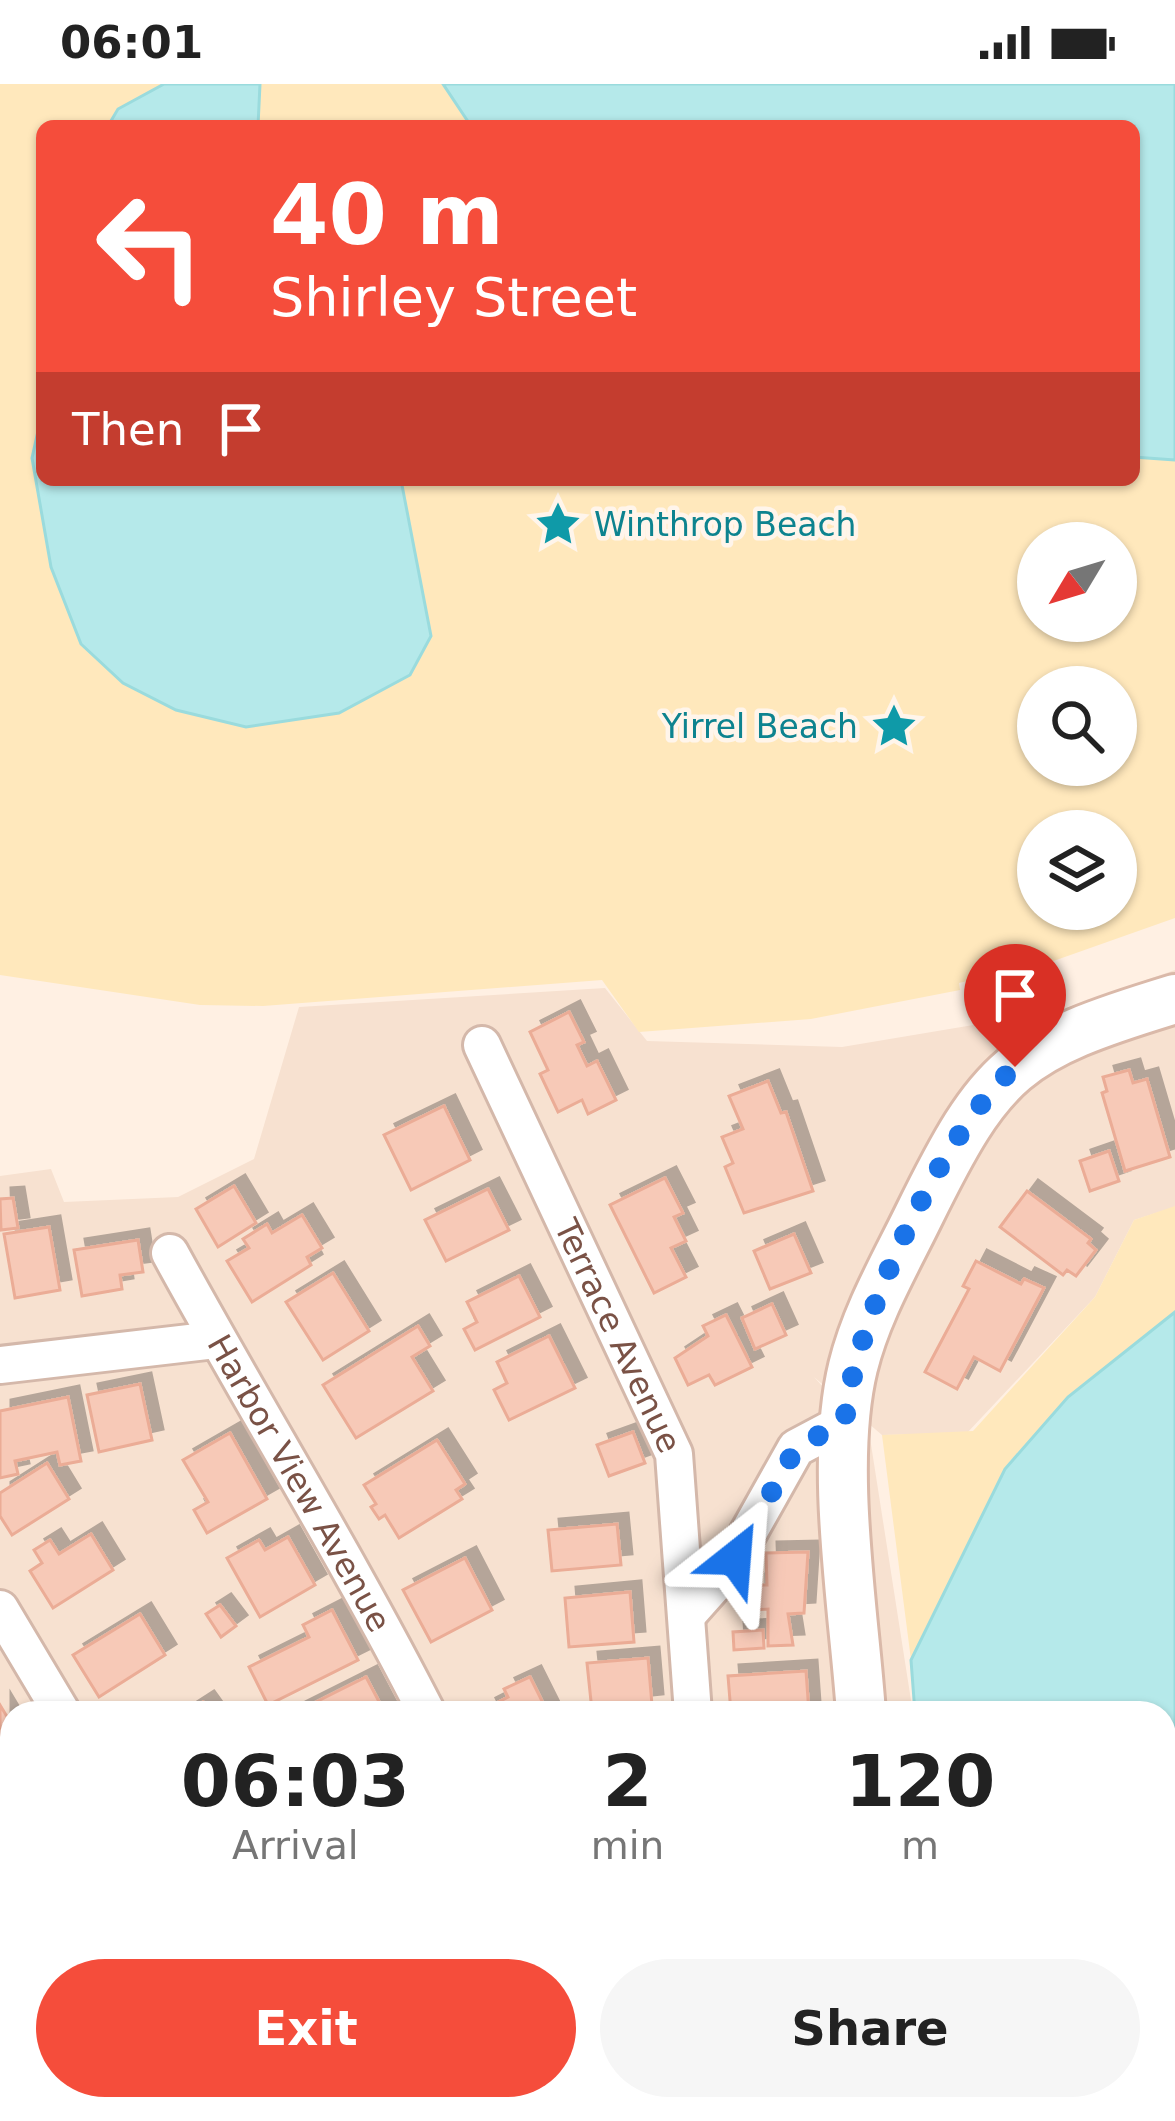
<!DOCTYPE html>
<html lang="en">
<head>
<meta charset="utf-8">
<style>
  :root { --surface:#fff; --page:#f6f6f6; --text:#222; --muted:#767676; --accent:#f54d3b }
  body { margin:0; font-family:"DejaVu Sans",sans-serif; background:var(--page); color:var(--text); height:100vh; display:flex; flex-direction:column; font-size:45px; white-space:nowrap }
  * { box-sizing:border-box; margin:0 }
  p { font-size:39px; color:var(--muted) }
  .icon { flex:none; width:66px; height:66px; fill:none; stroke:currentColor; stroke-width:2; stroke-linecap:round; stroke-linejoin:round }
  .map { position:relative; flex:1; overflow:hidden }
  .panel { position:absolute; left:0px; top:1617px; width:1176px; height:420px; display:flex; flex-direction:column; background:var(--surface); border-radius:36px 36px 0 0; box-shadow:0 3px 9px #0004 }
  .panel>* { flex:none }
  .hud { position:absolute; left:36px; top:36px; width:1104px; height:366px; border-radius:18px; box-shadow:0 3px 9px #0004; background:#f54d3b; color:#fff; overflow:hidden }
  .needle { width:78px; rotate:232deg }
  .fabs { position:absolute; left:1017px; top:438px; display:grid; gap:24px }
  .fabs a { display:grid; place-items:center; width:120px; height:120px; border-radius:50%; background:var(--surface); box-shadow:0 3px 9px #0004; font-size:60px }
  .pin { position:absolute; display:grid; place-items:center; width:102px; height:102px; color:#fff; margin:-123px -51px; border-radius:50% 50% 50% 0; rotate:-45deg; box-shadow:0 0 12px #0007 }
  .pin .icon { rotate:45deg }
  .me { position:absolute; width:132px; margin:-66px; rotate:28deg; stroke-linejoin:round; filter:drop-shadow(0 0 9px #0008) }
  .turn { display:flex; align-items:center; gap:42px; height:252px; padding:0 36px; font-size:54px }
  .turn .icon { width:156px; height:156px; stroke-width:2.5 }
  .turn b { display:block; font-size:84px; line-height:102px }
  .then { display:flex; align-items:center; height:114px; padding:0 36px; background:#0003; gap:24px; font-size:45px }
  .eta { display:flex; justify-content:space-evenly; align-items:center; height:204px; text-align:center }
  .eta b { font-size:72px; font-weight:700; line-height:84px }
  .primary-button { display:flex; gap:24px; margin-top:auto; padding:24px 36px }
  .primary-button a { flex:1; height:138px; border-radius:72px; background:var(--accent); color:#fff; font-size:48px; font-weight:700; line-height:138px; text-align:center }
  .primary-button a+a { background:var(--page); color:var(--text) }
  .status { display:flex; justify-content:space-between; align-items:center; height:84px; padding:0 60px; background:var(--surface); direction:ltr }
  .status svg { height:33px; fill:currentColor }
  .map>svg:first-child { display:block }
</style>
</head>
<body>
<div class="status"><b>06:01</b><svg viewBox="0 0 49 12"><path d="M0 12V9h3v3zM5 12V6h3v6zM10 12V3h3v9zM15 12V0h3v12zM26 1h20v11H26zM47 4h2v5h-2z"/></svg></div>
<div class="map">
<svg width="1175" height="2037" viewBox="0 0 1175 2037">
  <defs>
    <filter id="shadow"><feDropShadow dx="11" dy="-11" stdDeviation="0" flood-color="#0004"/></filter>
  </defs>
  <rect width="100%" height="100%" fill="#fff0e3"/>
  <polygon fill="#f7e1d0" points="1175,886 1175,1123 1134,1136 1095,1213 967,1349 882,1351 814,1293 870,1354 913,1629 12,1629 12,2025 895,2025 894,2037 0,2037 0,1092 51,1085 64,1118 178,1113 254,1075 299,923 605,904 647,957 842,963 1057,927"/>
  <g fill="#ffe8bc" fill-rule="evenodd">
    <path d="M0 0H164L118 25 108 42H42V329L32 374 51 483 431 551 401 396H1134V373L1175 376V834L983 902 980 894 959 899 960 906 811 935 639 948 602 896 263 922 200 921 0 891ZM1038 459H1116V537H1038ZM1038 603H1116V681H1038ZM1038 747H1116V825H1038Z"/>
    <polygon points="260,0 443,0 471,42 258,42"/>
    <polygon points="1175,1122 1175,1228 1068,1313 1010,1377 911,1576 882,1351 973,1347 1095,1213 1134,1136"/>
  </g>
  <g fill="#b5e9ea" stroke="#9adbdd" stroke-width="3">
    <polygon points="164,0 260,0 258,42 108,42 118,25"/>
    <polygon points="443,0 1175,0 1175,376 1134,373 1134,42 471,42"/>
    <polygon points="42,329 42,396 401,396 431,552 410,591 339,629 246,643 176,626 123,599 81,560 51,483 32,374"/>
    <polygon points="1175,1228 1175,1907 1164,1906 1164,1629 915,1629 911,1576 1005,1385 1068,1313"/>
  </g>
  <g fill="#f7c9b7" stroke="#ebac96" stroke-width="3" filter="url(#shadow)">
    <polygon points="569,928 584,958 577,961 587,982 597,977 616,1016 588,1030 582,1016 558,1028 540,990 548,986 530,948"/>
    <polygon points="1129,986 1133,999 1147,995 1170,1073 1125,1087 1102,1009 1107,1007 1103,993"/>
    <polygon points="768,997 781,1029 786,1028 813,1107 744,1129 725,1083 733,1079 722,1053 743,1045 729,1012"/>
    <polygon points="444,1022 470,1076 411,1106 384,1051"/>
    <polygon points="1109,1067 1119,1097 1090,1107 1080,1077"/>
    <polygon points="665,1094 683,1129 674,1133 686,1157 671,1164 686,1193 654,1209 610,1121"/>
    <polygon points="234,1102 256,1139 218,1163 196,1125"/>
    <polygon points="488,1105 509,1146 446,1177 425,1136"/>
    <polygon points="1027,1107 1091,1155 1088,1159 1096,1166 1076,1192 1067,1186 1063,1191 1000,1143"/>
    <polygon points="13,1114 18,1144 1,1146 0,1115"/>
    <polygon points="302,1131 322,1164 307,1173 311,1181 252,1218 227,1177 249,1164 243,1155 267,1140 272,1149"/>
    <polygon points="49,1143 60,1206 15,1214 4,1150"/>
    <polygon points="794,1150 811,1189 770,1205 754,1167"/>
    <polygon points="138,1156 143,1188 120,1191 122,1205 82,1212 74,1166"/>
    <polygon points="976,1177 1021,1200 1024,1195 1044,1204 1000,1287 974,1273 957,1305 925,1288 969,1205 963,1202"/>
    <polygon points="333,1189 369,1247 323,1276 286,1218"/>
    <polygon points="519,1192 540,1233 475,1266 464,1245 477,1238 467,1218"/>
    <polygon points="772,1220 786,1251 755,1265 742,1234"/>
    <polygon points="726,1231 752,1283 715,1301 709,1291 688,1301 675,1274 708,1252 703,1242"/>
    <polygon points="418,1242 430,1262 412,1273 433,1307 356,1354 323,1301"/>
    <polygon points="549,1252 575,1304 509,1336 494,1306 507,1299 497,1278"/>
    <polygon points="140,1300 152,1356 99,1368 87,1311"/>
    <polygon points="68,1313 81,1377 60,1381 57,1368 15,1377 18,1390 0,1394 0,1327"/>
    <polygon points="633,1348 645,1379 609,1392 597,1361"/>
    <polygon points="230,1349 267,1415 207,1449 194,1426 208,1418 183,1376"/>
    <polygon points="437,1356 465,1400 456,1406 462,1415 399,1454 385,1431 379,1435 371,1423 376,1420 364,1401"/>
    <polygon points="47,1379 69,1415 12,1451 0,1432 0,1409"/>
    <polygon points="617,1440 621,1481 552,1487 548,1446"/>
    <polygon points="91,1450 113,1486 53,1524 30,1487 42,1479 34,1466 50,1456 59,1470"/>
    <polygon points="288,1453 315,1501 260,1533 227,1474 259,1456 265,1466"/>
    <polygon points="808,1468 804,1529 788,1530 793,1561 768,1562 768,1525 755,1526 755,1501 767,1501 766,1469"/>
    <polygon points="465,1474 492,1526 431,1558 403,1506"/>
    <polygon points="630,1508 634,1558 569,1563 565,1514"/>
    <polygon points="220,1521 236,1542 221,1553 206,1530"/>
    <polygon points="332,1526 358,1576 268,1621 249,1583 309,1553 303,1541"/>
    <polygon points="140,1530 165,1571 99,1613 73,1571"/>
    <polygon points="763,1546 764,1564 734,1566 733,1548"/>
    <polygon points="648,1574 652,1621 592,1627 587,1579"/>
    <polygon points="806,1587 809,1629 731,1629 728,1592"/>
    <polygon points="366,1593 385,1629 294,1629"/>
    <polygon points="530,1593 548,1629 487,1629 485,1625 508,1613 504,1605"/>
    <polygon points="203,1618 211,1629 186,1629"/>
    <polygon points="0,1621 12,1641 12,1678 0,1685"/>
    <polygon points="9,1898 12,1941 0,1949 0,1903"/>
    <polygon points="12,1974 14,2025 9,2028 0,2014 0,1981"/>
    <polygon points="240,2025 255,2025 270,2037 230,2037"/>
    <polygon points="428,2025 499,2025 500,2037 428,2037"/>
    <polygon points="749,2025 803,2025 804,2037 750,2037"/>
  </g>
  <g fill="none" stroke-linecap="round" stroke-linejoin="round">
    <g stroke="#d4b8aa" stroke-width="24">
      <polyline id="service" points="941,2025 962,2037"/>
    </g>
    <g stroke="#d4b8aa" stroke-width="42">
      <g id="minor">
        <path id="s1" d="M482 961 674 1370 693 1629"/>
        <path id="s2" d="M170 1169C254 1323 347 1472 427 1629"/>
        <polyline points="0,1281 215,1256"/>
        <polyline points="0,1525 62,1629"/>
        <polyline points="687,1531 728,1485 796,1364 845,1338"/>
        <polyline points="307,2025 319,2037"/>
        <polyline points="717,2025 717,2037"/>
        <polyline points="612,2037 630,2028"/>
      </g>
    </g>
    <g stroke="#dab9a9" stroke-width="54">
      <g id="secondary">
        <path d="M861 1629C854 1527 829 1381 853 1283 866 1230 894 1182 918 1133 992 982 1014 964 1175 915"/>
        <polyline points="861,2037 862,2025"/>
      </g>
    </g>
    <use href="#service" stroke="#fff" stroke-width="18"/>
    <use href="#minor" stroke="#fff" stroke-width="36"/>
    <use href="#secondary" stroke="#fff" stroke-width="48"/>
  </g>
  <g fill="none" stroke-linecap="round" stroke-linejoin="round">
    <path stroke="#1a73e8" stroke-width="21" stroke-dasharray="0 37.8" d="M735 1474 796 1364 845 1337C852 1243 944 1044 1015 983"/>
  </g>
  <defs>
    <g id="sight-bare" transform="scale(3.6)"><path d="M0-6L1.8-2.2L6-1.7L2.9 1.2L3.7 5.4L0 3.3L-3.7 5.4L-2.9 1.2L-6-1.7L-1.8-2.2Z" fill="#0f9aa8" stroke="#fff5eb" stroke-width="2.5" paint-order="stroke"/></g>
  </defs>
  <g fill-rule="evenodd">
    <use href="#sight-bare" x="558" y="440"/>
    <use href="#sight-bare" x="894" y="642"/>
  </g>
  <g text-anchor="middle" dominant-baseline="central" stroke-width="9" stroke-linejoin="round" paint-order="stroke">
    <g font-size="33" fill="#0d838f" stroke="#fff5eb" text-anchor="start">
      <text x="594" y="440">Winthrop Beach</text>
      <text x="858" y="642" text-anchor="end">Yirrel Beach</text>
    </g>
    <g font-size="33" fill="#7a5246" stroke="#fff5eb">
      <text stroke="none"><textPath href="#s1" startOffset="321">Terrace Avenue</textPath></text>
      <text stroke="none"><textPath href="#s2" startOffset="264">Harbor View Avenue</textPath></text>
    </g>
  </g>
</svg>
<div class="fabs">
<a><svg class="needle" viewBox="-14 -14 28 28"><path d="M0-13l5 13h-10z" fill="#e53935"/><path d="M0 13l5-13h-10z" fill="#767676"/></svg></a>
<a><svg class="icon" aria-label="search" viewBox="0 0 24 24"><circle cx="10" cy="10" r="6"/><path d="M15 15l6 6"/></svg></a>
<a><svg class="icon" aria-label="layers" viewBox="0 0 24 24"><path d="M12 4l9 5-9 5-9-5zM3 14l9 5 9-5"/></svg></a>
</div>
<div class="pin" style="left:1015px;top:983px;background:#d93025"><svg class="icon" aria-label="arrive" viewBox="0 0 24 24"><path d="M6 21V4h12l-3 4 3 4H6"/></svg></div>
<svg class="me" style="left:735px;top:1474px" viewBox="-20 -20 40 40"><path d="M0-17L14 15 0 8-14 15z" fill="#1a73e8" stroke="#fff" stroke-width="4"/></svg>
<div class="hud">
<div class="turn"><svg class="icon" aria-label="left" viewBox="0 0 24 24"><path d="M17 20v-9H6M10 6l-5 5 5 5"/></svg><div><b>40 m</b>Shirley Street</div></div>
<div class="then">Then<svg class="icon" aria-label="arrive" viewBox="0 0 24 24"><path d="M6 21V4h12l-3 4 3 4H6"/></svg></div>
</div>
<section class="panel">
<div class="eta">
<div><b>06:03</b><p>Arrival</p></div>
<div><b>2</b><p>min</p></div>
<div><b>120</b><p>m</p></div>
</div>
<div class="primary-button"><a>Exit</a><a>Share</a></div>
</section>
</div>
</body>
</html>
